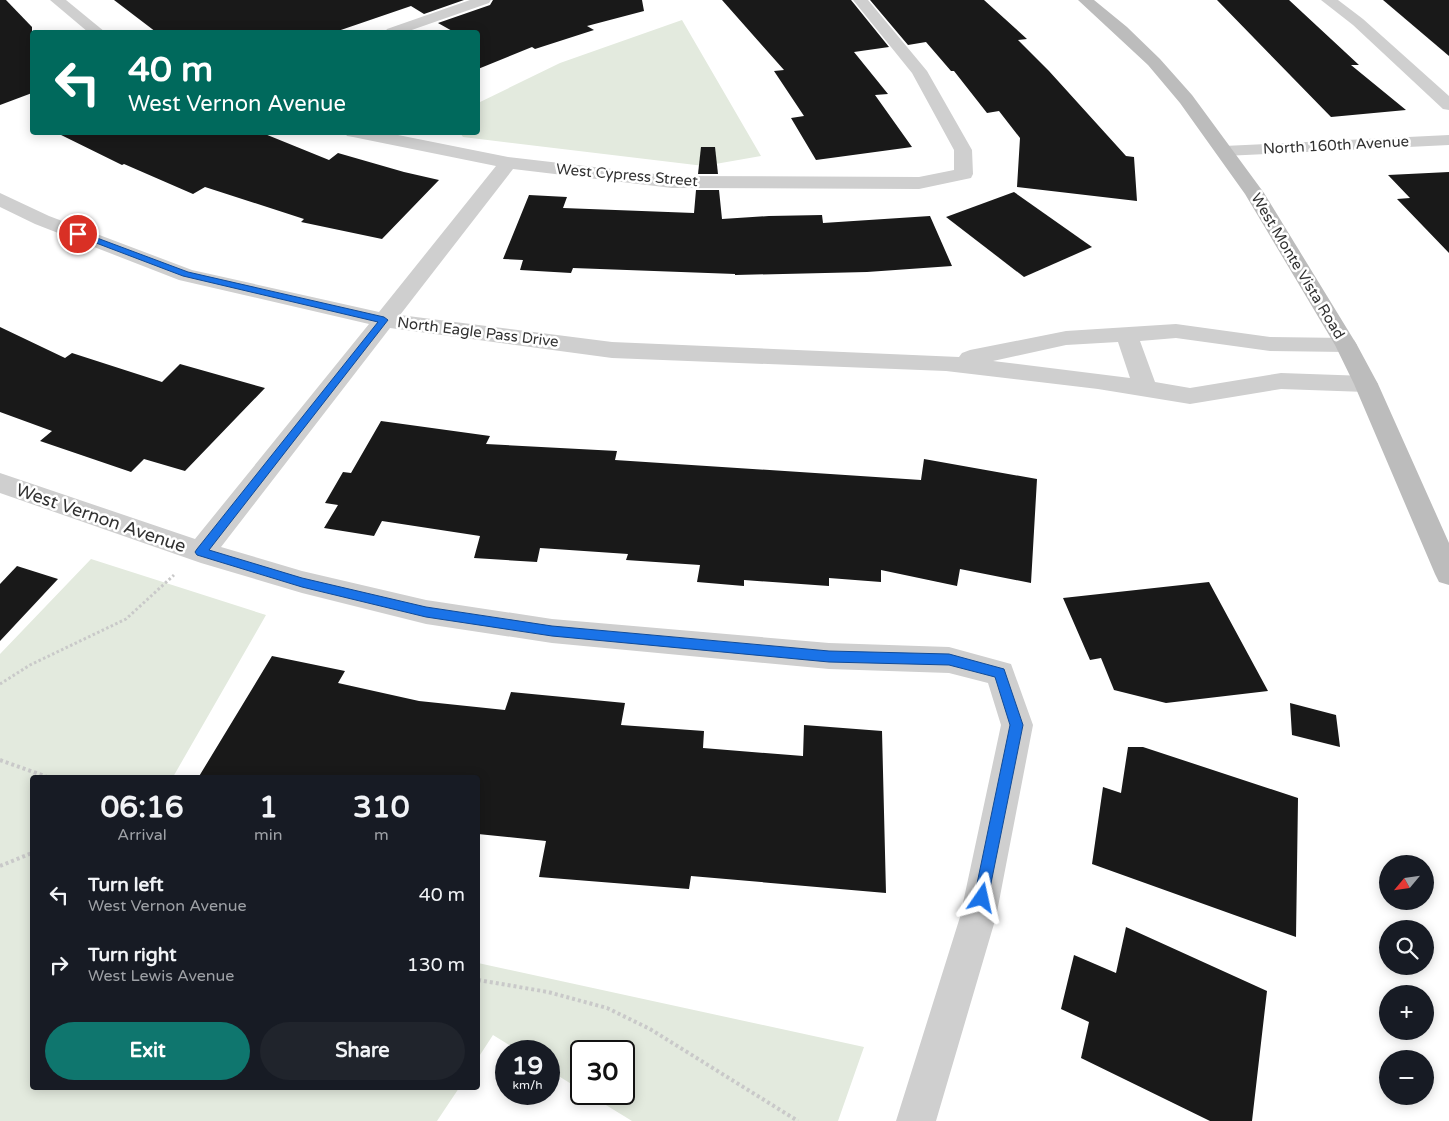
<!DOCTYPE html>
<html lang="en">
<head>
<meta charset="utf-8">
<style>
  :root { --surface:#171b24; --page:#20242c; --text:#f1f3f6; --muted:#9ea1a6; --accent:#0f766e }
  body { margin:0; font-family:"Varela Round",sans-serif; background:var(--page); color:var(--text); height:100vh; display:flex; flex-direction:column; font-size:19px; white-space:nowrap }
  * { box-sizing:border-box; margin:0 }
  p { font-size:16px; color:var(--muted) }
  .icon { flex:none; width:28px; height:28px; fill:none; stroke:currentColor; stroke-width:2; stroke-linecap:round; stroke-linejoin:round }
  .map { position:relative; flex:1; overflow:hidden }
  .drawer { position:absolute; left:30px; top:775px; width:450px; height:315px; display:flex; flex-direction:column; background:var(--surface); border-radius:5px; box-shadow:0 2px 12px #0003 }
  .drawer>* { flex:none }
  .guide { position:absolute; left:30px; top:30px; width:450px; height:105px; border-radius:5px; box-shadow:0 2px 12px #0003; background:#00695c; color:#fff; overflow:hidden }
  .needle { width:32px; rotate:241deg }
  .tools { position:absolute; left:1379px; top:855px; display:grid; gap:10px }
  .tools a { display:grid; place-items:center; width:55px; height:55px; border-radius:50%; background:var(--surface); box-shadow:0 2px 12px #0003; font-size:25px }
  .speed { position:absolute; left:495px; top:1040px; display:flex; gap:10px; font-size:25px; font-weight:700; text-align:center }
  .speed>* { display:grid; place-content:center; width:65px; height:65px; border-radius:50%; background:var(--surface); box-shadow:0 2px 12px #0003; line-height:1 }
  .speed small { font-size:12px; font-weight:400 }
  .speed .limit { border:2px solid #111; border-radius:8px; background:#fff; color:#111 }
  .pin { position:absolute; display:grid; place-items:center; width:42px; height:42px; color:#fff; margin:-21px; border:2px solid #fff; border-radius:50%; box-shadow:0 1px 5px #0007 }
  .me { position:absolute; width:55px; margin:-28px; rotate:11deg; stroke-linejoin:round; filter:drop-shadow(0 0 4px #0008) }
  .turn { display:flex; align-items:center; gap:18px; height:105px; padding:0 15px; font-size:22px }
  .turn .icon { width:65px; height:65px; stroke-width:2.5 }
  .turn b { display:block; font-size:35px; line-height:42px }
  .eta { display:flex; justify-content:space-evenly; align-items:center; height:85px; text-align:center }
  .eta b { font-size:30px; font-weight:700; line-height:35px }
  .cta { display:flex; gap:10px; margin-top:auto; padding:10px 15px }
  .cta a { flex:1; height:58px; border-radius:30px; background:var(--accent); color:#fff; font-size:20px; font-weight:700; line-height:58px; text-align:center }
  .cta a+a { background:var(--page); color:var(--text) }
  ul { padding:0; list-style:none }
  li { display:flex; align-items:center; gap:15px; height:70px; padding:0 15px }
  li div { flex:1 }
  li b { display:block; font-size:19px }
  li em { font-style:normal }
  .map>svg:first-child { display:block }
</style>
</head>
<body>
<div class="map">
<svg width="1449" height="1121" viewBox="0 0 1449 1121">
  <rect width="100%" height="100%" fill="#fff"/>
  <g fill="#e3eade">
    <polygon points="682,20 761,156 704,166 463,137 460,133 478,132 478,103 560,63"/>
    <polygon points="91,559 266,615 173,777 32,778 32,1088 459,1088 437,1121 0,1121 0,654"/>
    <polygon points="478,963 864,1047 838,1121 632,1121 588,1094 624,1094 624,1051 581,1051 581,1090 549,1070 549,1051 519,1051 493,1035 478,1058"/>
  </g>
  <g fill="#191919">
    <polygon points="0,0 6,0 32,27 32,93 0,105"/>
    <polygon points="114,0 464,0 424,14 411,6 335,32 156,32"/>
    <polygon points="493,0 642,0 644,11 587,26 594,30 535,49 532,47 478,69 478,32 454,32 438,23 490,5"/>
    <polygon points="722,0 851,0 889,47 854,52 888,94 875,95 912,147 816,160 791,118 804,116 774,71 784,70"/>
    <polygon points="870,0 984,0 1027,39 1018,40 1049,71 1126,156 1134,157 1137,201 1017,187 1020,138 999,111 987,113 954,71 951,71 926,42 908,45"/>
    <polygon points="1217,0 1289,0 1359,65 1351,65 1406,110 1331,117"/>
    <polygon points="1383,0 1449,0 1449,56"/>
    <polygon points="55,132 260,132 329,160 338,153 404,172 439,180 382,239 301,222 304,219 205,187 193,194 124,164 122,165"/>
    <polygon points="701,147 715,147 718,174 698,174"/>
    <polygon points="1449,172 1449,253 1397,199 1410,198 1388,175"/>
    <polygon points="696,190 719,190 722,219 769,216 822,215 823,223 930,216 952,266 867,272 735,275 735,274 573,268 571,273 520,270 523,260 503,259 529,195 567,197 563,208 694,213"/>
    <polygon points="1014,192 1092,247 1024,277 946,217"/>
    <polygon points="0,327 65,358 72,353 162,382 180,364 265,388 185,471 144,459 131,472 40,441 52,431 0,412"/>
    <polygon points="381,421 490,436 486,444 617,451 615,460 921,480 924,459 1037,479 1031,583 960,569 957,586 881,570 881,582 829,578 829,586 744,580 744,586 697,582 700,565 626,560 628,554 540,548 537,562 474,558 480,536 382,521 374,536 324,528 338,505 325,503 343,472 351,473"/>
    <polygon points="17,566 58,579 0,641 0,584"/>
    <polygon points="1209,582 1268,691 1166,703 1114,690 1101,658 1090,660 1063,598"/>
    <polygon points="272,656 345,671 338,683 419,701 505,710 511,692 625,703 621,725 704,731 703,748 803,756 804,725 882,731 886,893 691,876 689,889 539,877 546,841 478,834 478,778 198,778"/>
    <polygon points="1290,703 1336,715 1340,747 1292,735"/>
    <polygon points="1128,747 1143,747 1298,798 1296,937 1092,864 1103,787 1121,793"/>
    <polygon points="1126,927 1267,991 1252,1121 1210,1121 1081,1058 1089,1022 1061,1009 1074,955 1116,973"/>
  </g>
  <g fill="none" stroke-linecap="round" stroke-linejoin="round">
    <polyline stroke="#c9c9c9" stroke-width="3" stroke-dasharray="2.5 2.5" stroke-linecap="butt" points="0,684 30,665 126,619 174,575"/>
    <g stroke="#c9c9c9" stroke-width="4" stroke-dasharray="3 3" stroke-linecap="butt">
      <polyline points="0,760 50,778"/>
      <polyline points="0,866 32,853"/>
      <polyline points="478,980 548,992 607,1008 650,1029 798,1121"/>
    </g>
    <g fill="#cfcfcf" fill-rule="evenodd">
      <polygon points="50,0 66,0 105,32 88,32"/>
      <polygon points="470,0 491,0 489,3 406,32 385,32 387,29"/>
      <path d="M853 0H868L927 71 972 150 973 174 971 178 919 189 672 188 513 169 400 315 612 342 959 357 962 353 970 350 1066 331 1176 324 1270 337 1346 338 1354 340 1357 345 1354 350 1346 352 1270 351 1176 338 1140 341 1155 382 1190 388 1281 373 1366 376 1374 378 1378 384 1374 390 1366 392 1281 389 1190 404 1098 389 946 371 612 358 390 328 221 547 302 571 426 600 552 619 829 643 949 647 1011 664 1033 725 996 917 936 1121H896L960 917 1001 725 988 683 949 673 829 669 552 643 426 624 302 593 201 563 0 493V473L195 539 369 324 179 280 35 224 0 207V193L49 216 192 270 379 312 496 166 353 137 347 136 344 132H383L508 157 672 176 919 177 954 170V150L912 73ZM1118 342 1130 378 993 361 1066 345Z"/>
      <polygon points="1321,0 1338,0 1363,19 1449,96 1449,110 1443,109 1353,25"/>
      <polygon points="1449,135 1449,145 1224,156 1218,155 1215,151 1218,147 1224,146"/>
    </g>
    <polygon fill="#bcbcbc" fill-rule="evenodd" points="1078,0 1094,0 1127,27 1160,59 1192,95 1264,193 1357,345 1378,384 1449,543 1449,585 1439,582 1435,574 1354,384 1335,345 1245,194 1180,103 1148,65"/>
  </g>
  <polygon fill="#1a73e8" stroke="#114b97" points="75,232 81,232 188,272 384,317 388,320 209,550 302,578 426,607 552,626 829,651 949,654 1004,669 1023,725 987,903 982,905 977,903 974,898 1010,725 995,677 949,665 829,662 552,636 426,617 302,587 197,555 195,552 197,549 378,322 183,276 75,235"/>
  <g text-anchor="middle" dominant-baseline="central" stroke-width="5" stroke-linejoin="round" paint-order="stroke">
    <g font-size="15" fill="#323232" stroke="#fff">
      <text transform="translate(1336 145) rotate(-3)">North 160th Avenue</text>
      <text transform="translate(627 175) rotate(5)">West Cypress Street</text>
      <text transform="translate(1298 266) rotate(59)">West Monte Vista Road</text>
      <text transform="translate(478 332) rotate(7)">North Eagle Pass Drive</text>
    </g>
    <g font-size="18" fill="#323232" stroke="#fff">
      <text transform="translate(101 518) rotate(19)">West Vernon Avenue</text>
    </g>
  </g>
</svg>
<div class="tools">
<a><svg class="needle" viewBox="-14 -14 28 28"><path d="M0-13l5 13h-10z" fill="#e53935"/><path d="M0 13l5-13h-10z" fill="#9ea1a6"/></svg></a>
<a><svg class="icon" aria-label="search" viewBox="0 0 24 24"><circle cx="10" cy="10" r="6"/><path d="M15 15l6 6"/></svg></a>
<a>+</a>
<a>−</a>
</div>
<div class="speed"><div>19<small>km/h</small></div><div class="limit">30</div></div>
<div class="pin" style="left:78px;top:234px;background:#d93025"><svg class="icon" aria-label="arrive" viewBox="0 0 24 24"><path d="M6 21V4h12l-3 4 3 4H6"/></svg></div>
<svg class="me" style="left:982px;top:898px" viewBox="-20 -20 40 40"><path d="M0-17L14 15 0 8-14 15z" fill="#1a73e8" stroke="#fff" stroke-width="4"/></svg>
<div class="guide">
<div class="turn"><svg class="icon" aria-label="left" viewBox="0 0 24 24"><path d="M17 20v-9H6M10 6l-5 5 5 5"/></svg><div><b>40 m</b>West Vernon Avenue</div></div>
</div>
<section class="drawer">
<div class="eta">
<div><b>06:16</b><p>Arrival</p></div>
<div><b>1</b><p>min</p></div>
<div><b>310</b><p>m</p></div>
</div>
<ul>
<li><svg class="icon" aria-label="left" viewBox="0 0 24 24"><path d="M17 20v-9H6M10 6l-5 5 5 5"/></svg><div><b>Turn left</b><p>West Vernon Avenue</p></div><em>40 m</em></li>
<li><svg class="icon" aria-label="right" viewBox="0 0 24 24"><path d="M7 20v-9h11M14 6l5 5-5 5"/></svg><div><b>Turn right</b><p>West Lewis Avenue</p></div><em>130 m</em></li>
</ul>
<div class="cta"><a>Exit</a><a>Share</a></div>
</section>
</div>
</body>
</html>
